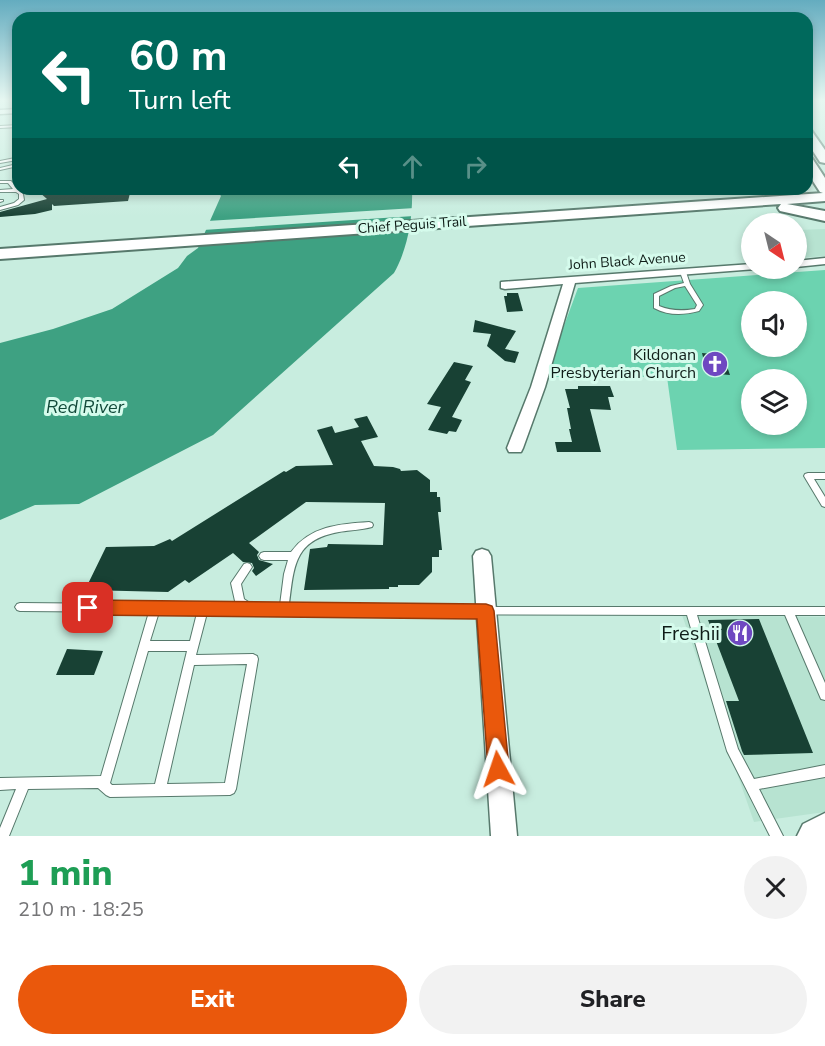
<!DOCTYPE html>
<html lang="en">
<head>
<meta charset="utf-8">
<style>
  :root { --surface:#fff; --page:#f2f2f2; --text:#202124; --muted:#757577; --accent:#ea580c }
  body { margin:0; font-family:"Nunito Sans",sans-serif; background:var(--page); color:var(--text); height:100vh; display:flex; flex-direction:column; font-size:22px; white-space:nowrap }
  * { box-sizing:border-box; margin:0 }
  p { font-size:20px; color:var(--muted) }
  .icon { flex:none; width:33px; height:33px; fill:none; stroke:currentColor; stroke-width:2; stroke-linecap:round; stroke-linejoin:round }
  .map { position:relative; height:836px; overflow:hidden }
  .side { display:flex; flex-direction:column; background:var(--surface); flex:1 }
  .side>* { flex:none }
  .guide { position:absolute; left:12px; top:12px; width:801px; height:183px; border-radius:18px; box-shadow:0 3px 9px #0003; background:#00695c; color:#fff; overflow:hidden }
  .needle { width:39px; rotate:145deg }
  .fabs { position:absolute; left:741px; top:213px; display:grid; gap:12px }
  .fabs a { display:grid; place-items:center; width:66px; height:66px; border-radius:50%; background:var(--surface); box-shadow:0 3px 9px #0003; font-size:30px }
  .pin { position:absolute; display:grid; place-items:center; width:51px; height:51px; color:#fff; margin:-26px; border-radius:12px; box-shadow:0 3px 9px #0006 }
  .me { position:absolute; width:66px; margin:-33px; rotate:355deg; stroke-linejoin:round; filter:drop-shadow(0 0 4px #0008) }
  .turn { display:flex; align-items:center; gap:21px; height:126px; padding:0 18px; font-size:27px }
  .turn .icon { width:78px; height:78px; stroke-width:2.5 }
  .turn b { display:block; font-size:42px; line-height:51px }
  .lanes { display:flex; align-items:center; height:57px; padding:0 18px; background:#0003; justify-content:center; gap:30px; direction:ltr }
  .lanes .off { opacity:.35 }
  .round { display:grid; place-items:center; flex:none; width:63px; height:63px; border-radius:32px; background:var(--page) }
  .summary { display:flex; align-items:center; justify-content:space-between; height:102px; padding:0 18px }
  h1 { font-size:36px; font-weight:800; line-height:45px; color:#1e9e55 }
  .action { display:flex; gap:12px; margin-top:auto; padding:12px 18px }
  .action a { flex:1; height:69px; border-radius:36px; background:var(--accent); color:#fff; font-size:24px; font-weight:800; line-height:69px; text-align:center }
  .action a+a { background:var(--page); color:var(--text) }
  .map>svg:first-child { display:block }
</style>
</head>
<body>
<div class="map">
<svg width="825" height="836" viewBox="0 0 825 836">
  <rect width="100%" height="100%" fill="#c8eddf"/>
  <g fill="#b7e3d1">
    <polygon points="825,229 825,256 799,258 797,255 797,230"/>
    <polygon points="682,615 825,617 825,812 754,822"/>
  </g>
  <path fill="#6cd3b0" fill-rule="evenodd" d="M825 270V448L677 450 667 377H545L578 288ZM752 302H796V346H752ZM752 380H796V424H752Z"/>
  <path fill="#3ea182" d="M216 189H412C413 217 408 248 394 273L213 435 79 504 35 505 0 520V343L53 329 112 309 178 268 187 256 198 248 221 196Z"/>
  <polygon fill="#c8eddf" points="415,208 414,216 203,230 207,221"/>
  <g fill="#184134">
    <polygon points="40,189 73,189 76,192 86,189 131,189 128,201 54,206 52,204 52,210 35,214 0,217 0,212 47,199 38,191 42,191"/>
    <polygon points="507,293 518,293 523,311 507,312 504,296 507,296"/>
    <polygon points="475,320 516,331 505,349 519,352 515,363 505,361 487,346 491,334 473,332"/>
    <polygon points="702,353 723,355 730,375 707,373"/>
    <polygon points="454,362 473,366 465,380 471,382 452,417 462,420 456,432 449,431 447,434 428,430 441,407 427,404"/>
    <polygon points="578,386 610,386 614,397 608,397 611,410 590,409 601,452 557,452 555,442 572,442 569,429 571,429 567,408 570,408 565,389 578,389"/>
    <polygon points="367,416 378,437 361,441 374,466 393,467 400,469 401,471 417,470 430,480 430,492 437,492 437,497 440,497 441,512 438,512 442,550 439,550 439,557 432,557 432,572 419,585 398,585 398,587 389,587 389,589 304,590 310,549 327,547 328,544 383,545 385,503 306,502 249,543 259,552 257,555 259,560 273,564 256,576 252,571 254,568 252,563 243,562 233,553 189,583 185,580 168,592 85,590 106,547 154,546 170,539 172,541 284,471 286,472 296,466 333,465 317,430 332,426 335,433 359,427 354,419"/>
    <polygon points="759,619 813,753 744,755 742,751 726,701 739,701 708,620"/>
    <polygon points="67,649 103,651 94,675 56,675"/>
  </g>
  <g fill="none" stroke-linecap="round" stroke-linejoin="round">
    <g stroke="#57796c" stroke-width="2">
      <g id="lane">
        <polygon points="18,125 18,127 0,128 0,126"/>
        <polygon points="15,158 17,158 17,160 0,163 0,161"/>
        <polygon points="17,164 18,166 0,170 0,168"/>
        <polygon points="0,181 11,181 23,194 24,200 18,205 0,210 0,207 14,203 19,199 19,194 16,192 0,192 0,190 13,189 8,183 0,183"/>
        <polygon points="0,200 3,200 3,201 0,202"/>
        <path d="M683 270 686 272 690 284 703 305 699 311C684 315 669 316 654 308V294L671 286 684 283 680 272ZM685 286 697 305 695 309C682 311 671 311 659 306V296L675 288Z"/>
        <polygon points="808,473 825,473 825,479 814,479 825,497 825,507 822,506 804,476 805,474"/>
        <path d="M369 522 372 523 373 525 372 527C361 530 350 530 339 532 294 540 294 566 289 605L486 607H825V615H795L825 683V700L821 699 785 615H697L738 749 754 779 825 765V777L759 789 783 836H770L727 751 687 615 284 614 207 613 196 655 253 654 257 656 258 659 236 789 234 793 230 795 110 797 106 795 98 788 28 789 9 836H0V828L16 789 0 790V778L101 776 149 612 20 611 17 610 15 607 17 604 20 603 238 605 235 601 231 583 244 564 247 563 250 564 252 567 241 584 244 599 253 605H280L284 574 288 560H264L261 559 259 556 261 553 264 552H291C310 526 339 524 369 522ZM159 612 197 613 190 641H150ZM148 651H187L155 784 112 785 110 783ZM247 664 225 783 167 784 194 665Z"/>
      </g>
    </g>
    <g stroke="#57796c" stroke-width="3">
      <g id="street">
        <polygon points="18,109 18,113 0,114 0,110"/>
        <polygon points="825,258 825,264 796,267 796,261"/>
        <polygon points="752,264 752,268 756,269 575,283 545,387 523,448 521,452 509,452 507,448 531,387 563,284 505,289 501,288 501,282"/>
        <polygon points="482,549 488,551 491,556 517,836 491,836 473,556 476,551"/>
      </g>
    </g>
    <g stroke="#57796c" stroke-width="3">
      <polygon id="secondary" points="825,813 825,836 797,836 803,824"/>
    </g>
    <g stroke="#57796c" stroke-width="4">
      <g id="primary">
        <polygon points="807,129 811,130 825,150 825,163 820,162 807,142"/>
        <polygon points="807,157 812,158 825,178 825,201 787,204 825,211 825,221 780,211 778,208 781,204 0,259 0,249 823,193 820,192 807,172"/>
      </g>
    </g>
    <use href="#lane" fill="#fff" fill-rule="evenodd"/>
    <use href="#street" fill="#fff" fill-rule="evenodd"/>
    <use href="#secondary" fill="#fff" fill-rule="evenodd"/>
    <use href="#primary" fill="#fff" fill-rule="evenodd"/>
  </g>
  <linearGradient id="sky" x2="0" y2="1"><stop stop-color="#64acbf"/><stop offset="0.46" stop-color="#e6f7f1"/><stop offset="1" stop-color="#e6f7f1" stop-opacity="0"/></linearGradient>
  <rect width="825" height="217" fill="url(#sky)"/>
  <polygon fill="#ea580c" stroke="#983908" stroke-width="1.5" points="88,600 486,604 492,606 494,611 509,769 506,776 498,779 491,776 488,769 477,619 88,615 81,613 79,608 81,602"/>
  <defs>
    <g id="church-disc" transform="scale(1.35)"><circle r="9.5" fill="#6f48c1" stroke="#d5fbec"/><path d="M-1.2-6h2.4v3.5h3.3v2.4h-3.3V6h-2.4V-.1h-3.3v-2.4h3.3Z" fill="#fff"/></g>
    <g id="restaurant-disc" transform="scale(1.35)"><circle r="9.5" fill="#6f48c1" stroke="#d5fbec"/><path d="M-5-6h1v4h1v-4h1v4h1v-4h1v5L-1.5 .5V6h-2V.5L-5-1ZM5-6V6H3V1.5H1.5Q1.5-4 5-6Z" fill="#fff"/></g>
  </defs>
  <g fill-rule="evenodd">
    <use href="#church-disc" x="715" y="364"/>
    <use href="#restaurant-disc" x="740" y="633"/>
  </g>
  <g text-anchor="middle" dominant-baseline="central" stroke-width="6" stroke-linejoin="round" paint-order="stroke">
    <g font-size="14" fill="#0f1d18" stroke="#d5fbec">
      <text transform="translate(412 225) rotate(-4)">Chief Peguis Trail</text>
      <text transform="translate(627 261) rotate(-4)">John Black Avenue</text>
    </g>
    <g font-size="16" fill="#0f1d18" stroke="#d5fbec" text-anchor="end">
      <text x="696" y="355">Kildonan<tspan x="696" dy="18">Presbyterian Church</tspan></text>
    </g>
    <g font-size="18" font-style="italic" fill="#114939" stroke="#d5fbec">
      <text x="85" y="407">Red River</text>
    </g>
    <g font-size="20" fill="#0f1d18" stroke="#d5fbec" text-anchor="end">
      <text x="720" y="633">Freshii</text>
    </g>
  </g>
</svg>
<div class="fabs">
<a><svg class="needle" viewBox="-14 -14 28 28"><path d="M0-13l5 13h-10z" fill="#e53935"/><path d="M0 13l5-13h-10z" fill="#757577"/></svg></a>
<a><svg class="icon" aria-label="sound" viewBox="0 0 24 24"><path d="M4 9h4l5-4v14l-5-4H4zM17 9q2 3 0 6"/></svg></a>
<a><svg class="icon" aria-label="layers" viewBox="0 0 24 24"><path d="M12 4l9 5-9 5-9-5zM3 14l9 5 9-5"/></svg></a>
</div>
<div class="pin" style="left:88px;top:608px;background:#d93025"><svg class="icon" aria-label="arrive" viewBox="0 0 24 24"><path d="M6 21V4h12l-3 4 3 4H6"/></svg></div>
<svg class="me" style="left:498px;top:769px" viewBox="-20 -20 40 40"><path d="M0-17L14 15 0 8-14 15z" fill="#ea580c" stroke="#fff" stroke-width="4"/></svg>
<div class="guide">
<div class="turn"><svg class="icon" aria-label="left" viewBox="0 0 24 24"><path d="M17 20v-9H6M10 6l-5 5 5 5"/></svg><div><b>60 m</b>Turn left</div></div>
<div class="lanes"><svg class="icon" aria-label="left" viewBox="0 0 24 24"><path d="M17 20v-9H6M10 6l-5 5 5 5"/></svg><svg class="icon off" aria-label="ahead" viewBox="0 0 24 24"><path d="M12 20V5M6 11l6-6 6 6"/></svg><svg class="icon off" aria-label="right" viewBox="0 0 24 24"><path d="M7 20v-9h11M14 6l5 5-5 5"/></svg></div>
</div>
</div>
<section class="side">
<div class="summary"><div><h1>1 min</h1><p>210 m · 18:25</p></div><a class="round"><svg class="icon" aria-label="close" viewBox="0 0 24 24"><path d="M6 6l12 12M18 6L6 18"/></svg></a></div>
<div class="action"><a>Exit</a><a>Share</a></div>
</section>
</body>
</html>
